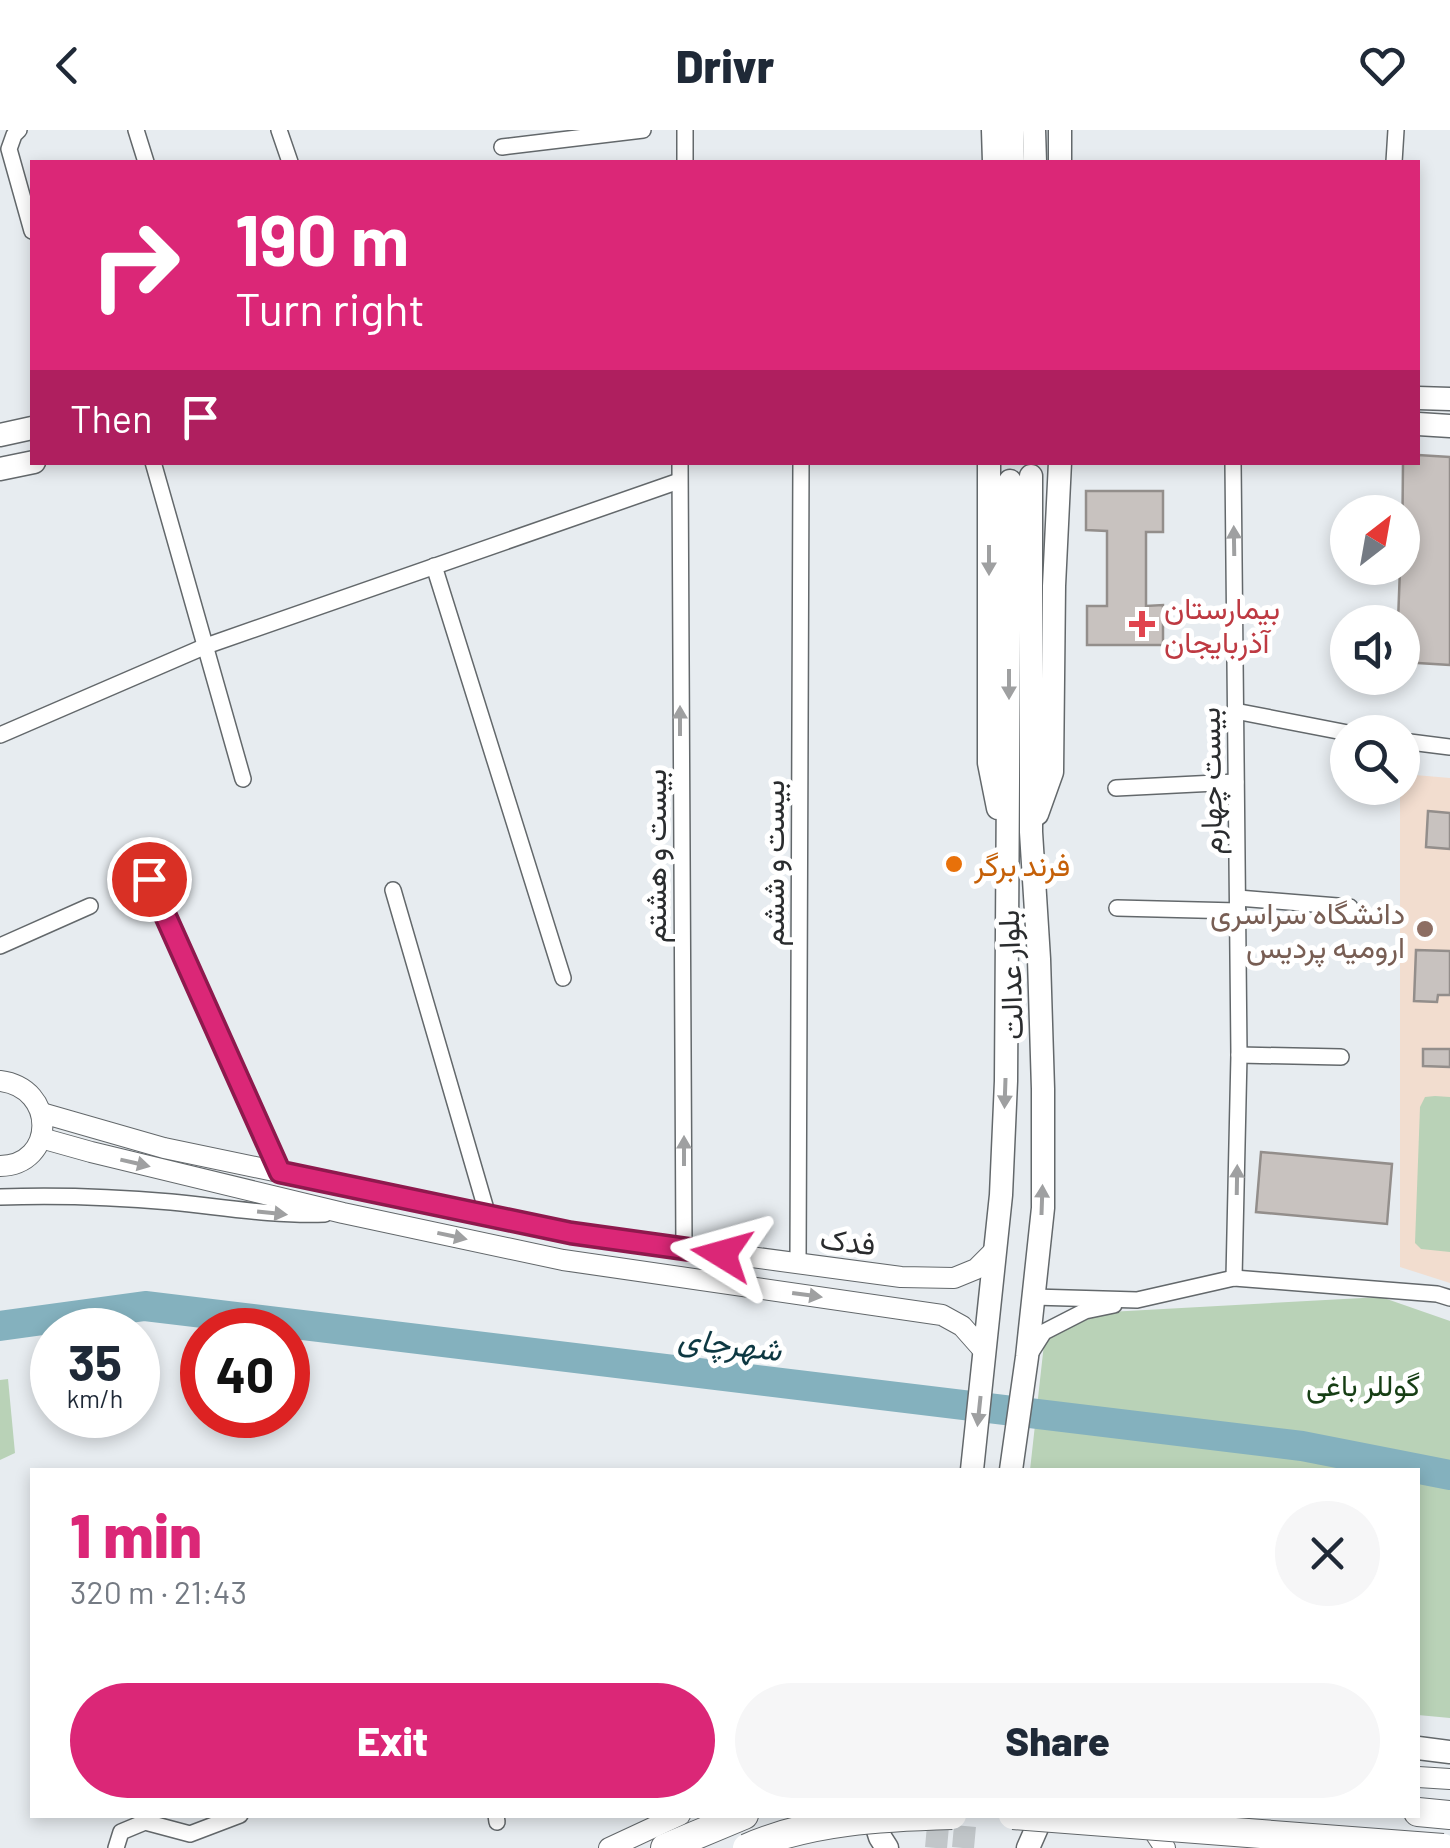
<!DOCTYPE html>
<html lang="en">
<head>
<meta charset="utf-8">
<style>
  :root { --surface:#fff; --page:#f6f6f7; --text:#1f2937; --muted:#747a83; --accent:#db2777 }
  body { margin:0; font-family:Barlow,Vazirmatn,sans-serif; background:var(--page); color:var(--text); height:100vh; display:flex; flex-direction:column; font-size:38px; white-space:nowrap }
  * { box-sizing:border-box; margin:0 }
  p { font-size:32px; color:var(--muted) }
  .icon { flex:none; width:55px; height:55px; fill:none; stroke:currentColor; stroke-width:2; stroke-linecap:round; stroke-linejoin:round }
  .map { position:relative; flex:1; overflow:hidden }
  .drawer { position:absolute; left:30px; top:1338px; width:1390px; height:350px; display:flex; flex-direction:column; background:var(--surface); border-radius:0px; box-shadow:0 5px 15px #0003 }
  .drawer>* { flex:none }
  .hud { position:absolute; left:30px; top:30px; width:1390px; height:305px; border-radius:0px; box-shadow:0 5px 15px #0003; background:#db2777; color:#fff; overflow:hidden }
  .needle { width:65px; rotate:31deg }
  .tools { position:absolute; left:1330px; top:365px; display:grid; gap:20px }
  .tools a { display:grid; place-items:center; width:90px; height:90px; border-radius:50%; background:var(--surface); box-shadow:0 5px 15px #0003; font-size:50px }
  .speed { position:absolute; left:30px; top:1178px; display:flex; gap:20px; font-size:50px; font-weight:700; text-align:center }
  .speed>* { display:grid; place-content:center; width:130px; height:130px; border-radius:50%; background:var(--surface); box-shadow:0 5px 15px #0003; line-height:1 }
  .speed small { font-size:25px; font-weight:400 }
  .speed .limit { border:15px solid #d22; background:#fff; color:#111 }
  .pin { position:absolute; display:grid; place-items:center; width:85px; height:85px; color:#fff; margin:-42px; border:5px solid #fff; border-radius:50%; box-shadow:0 2px 10px #0007 }
  .me { position:absolute; width:110px; margin:-55px; rotate:278deg; stroke-linejoin:round; filter:drop-shadow(0 0 8px #0008) }
  .turn { display:flex; align-items:center; gap:35px; height:210px; padding:0 40px; font-size:45px }
  .turn .icon { width:130px; height:130px; stroke-width:2.5 }
  .turn b { display:block; font-size:70px; line-height:85px }
  .then { display:flex; align-items:center; height:95px; padding:0 40px; background:#0003; gap:20px; font-size:38px }
  .round { display:grid; place-items:center; flex:none; width:105px; height:105px; border-radius:52px; background:var(--page) }
  .headline { display:flex; align-items:center; justify-content:space-between; height:170px; padding:0 40px }
  h1 { font-size:60px; font-weight:800; line-height:75px; color:var(--accent) }
  .button { display:flex; gap:20px; margin-top:auto; padding:20px 40px }
  .button a { flex:1; height:115px; border-radius:60px; background:var(--accent); color:#fff; font-size:40px; font-weight:800; line-height:115px; text-align:center }
  .button a+a { background:var(--page); color:var(--text) }
  header { display:flex; justify-content:space-between; align-items:center; height:130px; padding:0 40px; background:var(--surface); font-size:45px; font-weight:800 }
  .map>svg:first-child { display:block }
</style>
</head>
<body>
<header><svg class="icon" aria-label="back" viewBox="0 0 24 24"><path d="M15 5l-7 7 7 7"/></svg>Drivr<svg class="icon" aria-label="heart" viewBox="0 0 24 24"><path d="M12 20l-8-8c-3-5 5-10 8-4 3-6 11-1 8 4z"/></svg></header>
<div class="map">
<svg width="1450" height="1718" viewBox="0 0 1450 1718">
  <rect width="100%" height="100%" fill="#e7ecf0"/>
  <polygon fill="#f2ddcf" points="1403,644 1450,648 1450,1153 1400,1137 1400,658 1402,658"/>
  <g fill="#b9d2b7">
    <polygon points="1435,966 1450,967 1450,1122 1421,1119 1415,1113 1420,977 1425,967"/>
    <polygon points="1381,1167 1450,1191 1450,1588 1418,1585 1418,1340 1030,1340 1044,1214 1055,1201 1109,1182"/>
    <polygon points="8,1249 15,1323 0,1330 0,1250"/>
  </g>
  <g fill="none" stroke-linecap="round" stroke-linejoin="round">
    <polyline stroke="#84b1be" stroke-width="30" points="0,1196 145,1176 1302,1316 1450,1345"/>
  </g>
  <g fill="#c8c2bf" stroke="#938e8b" stroke-width="2.5">
    <polygon points="1418,325 1450,327 1450,535 1402,532 1402,492 1398,492 1400,438 1402,438 1403,332 1418,332"/>
    <polygon points="1086,361 1163,361 1163,402 1146,402 1146,476 1163,475 1163,515 1087,515 1087,476 1107,476 1107,401 1086,400"/>
    <polygon points="1428,681 1450,683 1450,719 1426,717"/>
    <polygon points="1416,820 1450,821 1450,865 1438,865 1437,872 1414,871"/>
    <polygon points="1423,919 1450,919 1450,937 1423,936"/>
    <polygon points="1261,1022 1392,1034 1387,1094 1256,1082"/>
  </g>
  <g fill="none" stroke-linecap="round" stroke-linejoin="round">
    <g stroke="#c1c6c9" stroke-width="22" stroke-dasharray="22 11" stroke-linecap="butt">
      <polyline points="936,1718 939,1685"/>
      <polyline points="963,1718 966,1685"/>
    </g>
    <g stroke="#63686b" stroke-width="18">
      <g id="street">
        <polyline points="19,0 14,5 9,19 32,101"/>
        <polyline points="136,0 146,32"/>
        <polyline points="279,0 290,32"/>
        <polyline points="502,17 643,0"/>
        <polyline points="685,32 685,0"/>
        <polyline points="1394,32 1396,0"/>
        <polyline points="153,332 243,649"/>
        <polyline points="680,332 684,1118"/>
        <polyline points="1233,332 1239,925 1234,1148"/>
        <polyline points="434,436 563,848"/>
        <polyline points="1235,581 1348,603"/>
        <polyline points="0,605 206,516 679,351"/>
        <polyline points="1402,611 1450,617"/>
        <polyline points="1116,658 1236,652"/>
        <polyline points="149,749 279,1042"/>
        <polyline points="393,760 488,1086"/>
        <polyline points="1238,768 1350,777"/>
        <polyline points="1117,778 1238,781"/>
        <polyline points="0,816 90,776"/>
        <polyline points="1239,925 1341,927"/>
        <path d="M0 1067C57 1065 114 1067 171 1072 222 1077 273 1086 325 1084"/>
        <polyline points="798,1134 801,332"/>
        <polyline points="1034,1167 1137,1170 1234,1148 1437,1164 1450,1168"/>
        <polyline points="1030,1224 1044,1202 1085,1181 1114,1175"/>
        <polyline points="496,1685 497,1692"/>
        <polyline points="116,1718 121,1702 145,1692 190,1704 240,1685"/>
      </g>
    </g>
    <g stroke="#63686b" stroke-width="22">
      <g id="secondary">
        <path d="M0 951C57 958 56 1035 0 1036"/>
        <polyline points="42,983 164,1018 571,1103 901,1147 954,1148 976,1139 994,1121"/>
        <polyline points="41,1008 91,1022 343,1083 563,1130 942,1185 962,1196 985,1222"/>
        <polyline points="1418,1647 1450,1649"/>
        <polyline points="1153,1687 1153,1700 1165,1718"/>
        <polyline points="609,1718 680,1685"/>
      </g>
    </g>
    <g stroke="#63686b" stroke-width="25">
      <g id="primary">
        <polyline points="993,0 994,32"/>
        <polyline points="1012,0 1013,32"/>
        <polyline points="1034,0 1035,32"/>
        <polyline points="1060,32 1060,0"/>
        <polyline points="1418,268 1450,269"/>
        <polyline points="1418,294 1450,296"/>
        <polyline points="0,305 32,298"/>
        <polyline points="989,332 989,633 998,678"/>
        <polyline points="0,339 34,332"/>
        <polyline points="1037,684 1052,642 1054,456 1060,332"/>
        <polyline points="972,1340 1001,1065 1006,951 1010,351"/>
        <polyline points="1011,1340 1027,1227 1043,1078 1043,959 1039,829 1031,702 1031,346"/>
        <polyline points="1418,1618 1450,1622"/>
        <polyline points="873,1685 880,1707 887,1718"/>
        <polyline points="1028,1718 1039,1693 1040,1685"/>
      </g>
    </g>
    <g stroke="#63686b" stroke-width="30">
      <g id="highway">
        <polyline points="1418,1682 1450,1685"/>
        <polyline points="665,1718 744,1685"/>
      </g>
    </g>
    <use href="#street" stroke="#fff" stroke-width="15"/>
    <use href="#secondary" stroke="#fff" stroke-width="20"/>
    <use href="#primary" stroke="#fff" stroke-width="22"/>
    <use href="#highway" stroke="#fff" stroke-width="28"/>
    <g stroke="#63686b" stroke-width="30" stroke-linecap="butt">
      <g id="highway-bridge">
        <polyline points="1013,1685 1443,1718"/>
        <path d="M747 1718C810 1690 884 1687 952 1685"/>
      </g>
    </g>
    <use href="#highway-bridge" stroke="#fff" stroke-width="28"/>
  </g>
  <defs><path id="oneway-solid" d="M-6-.8H1V-3.2L6.5 0L1 3.2V.8H-6Z" transform="scale(2.5)"/></defs>
  <g fill="#9fa0a1">
    <use href="#oneway-solid" transform="translate(1234 411) rotate(-91)"/>
    <use href="#oneway-solid" transform="translate(989 430) rotate(90)"/>
    <use href="#oneway-solid" transform="translate(1009 554) rotate(90)"/>
    <use href="#oneway-solid" transform="translate(680 591) rotate(-90)"/>
    <use href="#oneway-solid" transform="translate(1005 963) rotate(92)"/>
    <use href="#oneway-solid" transform="translate(684 1021) rotate(-90)"/>
    <use href="#oneway-solid" transform="translate(135 1033) rotate(13)"/>
    <use href="#oneway-solid" transform="translate(1237 1050) rotate(-89)"/>
    <use href="#oneway-solid" transform="translate(1042 1070) rotate(-88)"/>
    <use href="#oneway-solid" transform="translate(272 1083) rotate(6)"/>
    <use href="#oneway-solid" transform="translate(452 1106) rotate(12)"/>
    <use href="#oneway-solid" transform="translate(807 1165) rotate(8)"/>
    <use href="#oneway-solid" transform="translate(979 1281) rotate(96)"/>
  </g>
  <g fill="none" stroke-linecap="round" stroke-linejoin="round">
    <g stroke="#8e194d" stroke-width="25">
      <polyline id="route" points="149,749 280,1042 571,1103 722,1124"/>
    </g>
    <use href="#route" stroke="#db2777" stroke-width="18"/>
  </g>
  <path fill="#e0444e" stroke="#fff" stroke-width="4" d="M1137 479h10v10h10v10h-10v10h-10v-10h-10v-10h10z"/>
  <circle fill="#e8710a" stroke="#fff" stroke-width="4" cx="954" cy="734" r="10"/>
  <circle fill="#8d6e63" stroke="#fff" stroke-width="4" cx="1425" cy="799" r="10"/>
  <g text-anchor="middle" dominant-baseline="central" stroke-width="10" stroke-linejoin="round" paint-order="stroke">
    <g font-size="30" fill="#be3a42" stroke="#fff" text-anchor="start">
      <text x="1164" y="477">بیمارستان<tspan x="1164" dy="34">آذربایجان</tspan></text>
    </g>
    <g font-size="30" fill="#2a2c2e" stroke="#fff">
      <text transform="translate(1209 651) rotate(-91)">بیست چهارم</text>
      <text transform="translate(654 726) rotate(-90)">بیست و هشتم</text>
      <text transform="translate(772 733) rotate(-90)">بیست و ششم</text>
      <text transform="translate(1009 845) rotate(-92)">بلوار عدالت</text>
      <text transform="translate(848 1110) rotate(7)">فدک</text>
    </g>
    <g font-size="30" fill="#c56008" stroke="#fff" text-anchor="start">
      <text x="974" y="734">فرند برگر</text>
    </g>
    <g font-size="30" fill="#785e54" stroke="#fff" text-anchor="end">
      <text x="1405" y="782">دانشگاه سراسری<tspan x="1405" dy="34">ارومیه پردیس</tspan></text>
    </g>
    <g font-size="30" fill="#163e14" stroke="#fff">
      <text x="1363" y="1254">گوللر باغی</text>
    </g>
    <g font-size="32" font-style="italic" fill="#0d3842" stroke="#fff">
      <text transform="translate(730 1212) rotate(7)">شهرچای</text>
    </g>
  </g>
</svg>
<div class="tools">
<a><svg class="needle" viewBox="-14 -14 28 28"><path d="M0-13l5 13h-10z" fill="#e53935"/><path d="M0 13l5-13h-10z" fill="#747a83"/></svg></a>
<a><svg class="icon" aria-label="sound" viewBox="0 0 24 24"><path d="M4 9h4l5-4v14l-5-4H4zM17 9q2 3 0 6"/></svg></a>
<a><svg class="icon" aria-label="search" viewBox="0 0 24 24"><circle cx="10" cy="10" r="6"/><path d="M15 15l6 6"/></svg></a>
</div>
<div class="speed"><div>35<small>km/h</small></div><div class="limit">40</div></div>
<div class="pin" style="left:149px;top:749px;background:#d93025"><svg class="icon" aria-label="arrive" viewBox="0 0 24 24"><path d="M6 21V4h12l-3 4 3 4H6"/></svg></div>
<svg class="me" style="left:722px;top:1124px" viewBox="-20 -20 40 40"><path d="M0-17L14 15 0 8-14 15z" fill="#db2777" stroke="#fff" stroke-width="4"/></svg>
<div class="hud">
<div class="turn"><svg class="icon" aria-label="right" viewBox="0 0 24 24"><path d="M7 20v-9h11M14 6l5 5-5 5"/></svg><div><b>190 m</b>Turn right</div></div>
<div class="then">Then<svg class="icon" aria-label="arrive" viewBox="0 0 24 24"><path d="M6 21V4h12l-3 4 3 4H6"/></svg></div>
</div>
<section class="drawer">
<div class="headline"><div><h1>1 min</h1><p>320 m · 21:43</p></div><a class="round"><svg class="icon" aria-label="close" viewBox="0 0 24 24"><path d="M6 6l12 12M18 6L6 18"/></svg></a></div>
<div class="button"><a>Exit</a><a>Share</a></div>
</section>
</div>
</body>
</html>
